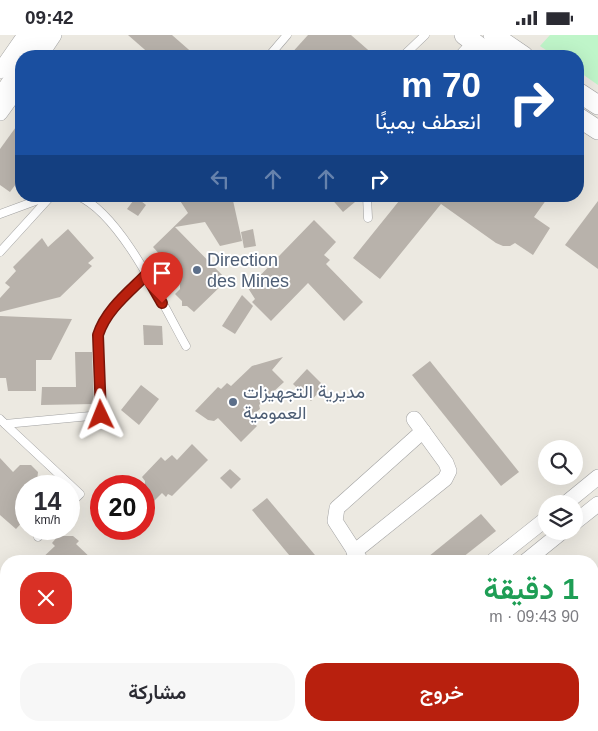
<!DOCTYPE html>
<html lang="ar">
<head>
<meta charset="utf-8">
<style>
  :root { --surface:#fff; --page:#f7f7f7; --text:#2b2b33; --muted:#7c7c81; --accent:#b8200e }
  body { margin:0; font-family:Helvetica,Vazirmatn,sans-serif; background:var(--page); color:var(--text); direction:rtl; height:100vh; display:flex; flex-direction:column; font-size:19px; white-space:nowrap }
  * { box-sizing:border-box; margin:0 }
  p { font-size:16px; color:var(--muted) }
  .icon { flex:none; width:28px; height:28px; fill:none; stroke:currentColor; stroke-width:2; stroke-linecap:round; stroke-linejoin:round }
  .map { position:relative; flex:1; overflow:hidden; direction:ltr }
  .side { position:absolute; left:0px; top:520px; width:599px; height:176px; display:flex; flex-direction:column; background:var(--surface); border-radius:20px 20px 0 0; box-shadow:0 5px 20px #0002; direction:rtl }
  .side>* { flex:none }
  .guide { position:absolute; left:15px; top:15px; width:569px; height:152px; border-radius:20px; box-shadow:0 5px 20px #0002; direction:rtl; background:#1a4fa0; color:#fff; overflow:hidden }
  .fabs { position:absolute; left:538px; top:405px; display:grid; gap:10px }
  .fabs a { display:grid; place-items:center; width:45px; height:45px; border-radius:50%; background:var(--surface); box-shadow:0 5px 20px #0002; font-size:25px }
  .speed { position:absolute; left:15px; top:440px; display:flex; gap:10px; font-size:25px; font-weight:700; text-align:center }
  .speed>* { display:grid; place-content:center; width:65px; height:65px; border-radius:50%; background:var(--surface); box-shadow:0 5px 20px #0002; line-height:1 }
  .speed small { font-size:12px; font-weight:400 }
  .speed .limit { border:8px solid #d22; background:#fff; color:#111 }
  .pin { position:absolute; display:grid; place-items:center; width:42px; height:42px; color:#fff; margin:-51px -21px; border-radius:50% 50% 50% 0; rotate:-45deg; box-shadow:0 0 5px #0007 }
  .pin .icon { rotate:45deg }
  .me { position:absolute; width:55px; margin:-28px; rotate:358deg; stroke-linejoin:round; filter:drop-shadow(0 0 4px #0008) }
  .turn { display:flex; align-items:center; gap:18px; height:105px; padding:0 20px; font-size:22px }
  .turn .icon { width:65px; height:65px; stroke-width:2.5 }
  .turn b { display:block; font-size:35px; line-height:42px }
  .lanes { display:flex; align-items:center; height:48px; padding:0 20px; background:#0003; justify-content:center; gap:25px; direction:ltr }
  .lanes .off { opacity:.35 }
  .round { display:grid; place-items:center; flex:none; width:52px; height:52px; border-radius:20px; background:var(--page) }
  .summary { display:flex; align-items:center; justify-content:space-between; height:85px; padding:0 20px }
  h1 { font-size:30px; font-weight:600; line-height:38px; color:#1e9e55 }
  .button { display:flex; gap:10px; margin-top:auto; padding:10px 20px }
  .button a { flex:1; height:58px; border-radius:20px; background:var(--accent); color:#fff; font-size:20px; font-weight:600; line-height:58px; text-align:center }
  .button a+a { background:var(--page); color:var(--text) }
  .status { display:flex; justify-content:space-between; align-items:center; height:35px; padding:0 25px; background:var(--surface); direction:ltr }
  .status svg { height:14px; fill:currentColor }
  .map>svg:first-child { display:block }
</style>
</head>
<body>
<div class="status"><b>09:42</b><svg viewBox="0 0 49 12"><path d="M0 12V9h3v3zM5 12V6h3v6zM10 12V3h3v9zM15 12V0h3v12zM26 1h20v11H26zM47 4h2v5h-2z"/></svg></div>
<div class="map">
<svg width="598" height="696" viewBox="0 0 598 696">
  <rect width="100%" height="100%" fill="#ece9e1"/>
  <polygon fill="#bff5c9" points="550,0 598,0 598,50 578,36 578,21 555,21 540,11"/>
  <g fill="#b8b2ab">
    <polygon points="128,0 172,0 196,21 152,21"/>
    <polygon points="308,0 351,0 375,21 289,21"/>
    <polygon points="21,85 21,142 10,157 0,150 0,114"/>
    <polygon points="177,161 232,161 242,206 220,211 205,187 175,192 227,245 194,277 187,271 182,271 182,266 175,259 180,254 180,237 172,233 153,212 188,178"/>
    <polygon points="329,161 361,161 361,162 343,177"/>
    <polygon points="403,161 549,161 534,182 550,193 533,220 515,208 510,211 503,211 496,208 441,169 380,244 353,223"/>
    <polygon points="136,162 146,170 138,181 127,174"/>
    <polygon points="598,166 598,234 565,210"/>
    <polygon points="314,185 336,207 324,220 330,225 326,229 363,267 344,286 308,248 271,286 252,267 255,264 248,253"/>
    <polygon points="68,194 94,223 88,228 92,231 60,262 0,277 0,263 10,252 5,248 16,236 13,232 42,203 48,212"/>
    <polygon points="253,194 256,211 244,213 241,197"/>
    <polygon points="242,260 253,271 235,299 222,291"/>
    <polygon points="0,281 72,284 51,325 36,325 36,356 8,356 6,343 0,343"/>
    <polygon points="143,290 162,291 163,310 144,310"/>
    <polygon points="75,317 92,317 94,369 41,370 42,352 76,352"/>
    <polygon points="283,322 272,335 284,347 259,370 260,374 249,383 257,391 241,407 218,383 214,386 208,385 195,376 218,352 221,354 227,348 231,351 252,331"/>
    <polygon points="430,326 519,437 501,451 412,340"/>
    <polygon points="307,334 324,351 311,366 293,349"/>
    <polygon points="141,350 159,364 139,390 121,375"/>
    <polygon points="192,409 208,425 172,461 168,459 166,462 162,458 144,476 145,446 142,442 161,422 165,426 172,420 177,425"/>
    <polygon points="0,423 13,437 20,430 31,430 38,437 37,446 32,451 26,451 26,483 16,494 0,480"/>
    <polygon points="230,434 241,444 231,454 220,443"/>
    <polygon points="267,463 320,526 294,526 252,475"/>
    <polygon points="481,479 496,496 458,526 423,526"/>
    <polygon points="58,501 73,501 79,506 76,509 94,526 39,526 55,511 52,508"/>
  </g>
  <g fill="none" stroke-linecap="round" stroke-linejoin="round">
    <g stroke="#a2a2a2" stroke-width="9">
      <g id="service">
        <polyline points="269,21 287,0"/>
        <polyline points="403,21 425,0"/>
        <polyline points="458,21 472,6"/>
        <path d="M78 161C121 179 163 270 186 311"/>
        <polyline points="367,161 368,183"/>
        <polyline points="0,179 49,161"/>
        <polyline points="0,217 51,161"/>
        <path d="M0 384 5 389 101 380 98 300C106 275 128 258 146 240"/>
        <polyline points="5,389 80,459 69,470"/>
        <polyline points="38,502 46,494"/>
      </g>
    </g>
    <g stroke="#a2a2a2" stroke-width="16">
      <g id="minor">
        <polyline points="27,21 41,0"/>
        <polyline points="40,21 54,0"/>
        <polyline points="0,36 25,0"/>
        <polyline points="0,61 21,29"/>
        <polyline points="0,78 21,49"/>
        <polyline points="565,469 598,442"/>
        <polyline points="574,488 598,469"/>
        <polyline points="354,517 445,444 449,436 446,428 414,384"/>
        <polyline points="361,526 335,486 337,473 423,396"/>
        <polyline points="493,526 546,484"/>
        <polyline points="526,526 563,496"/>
        <polyline points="222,690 227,696"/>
        <polyline points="493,690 498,696"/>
        <polyline points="55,696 63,690"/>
        <polyline points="134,696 142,690"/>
        <polyline points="282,696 289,690"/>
        <polyline points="311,696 319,690"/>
      </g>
    </g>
    <g stroke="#a2a2a2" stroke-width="20">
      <g id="tertiary">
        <polyline points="464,0 492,21"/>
        <polyline points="493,0 524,21"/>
        <polyline points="578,57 598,70"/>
        <polyline points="578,82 598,95"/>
      </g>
    </g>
    <use href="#service" stroke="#fff" stroke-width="8"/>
    <use href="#minor" stroke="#fff" stroke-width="15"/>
    <use href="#tertiary" stroke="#fff" stroke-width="19"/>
  </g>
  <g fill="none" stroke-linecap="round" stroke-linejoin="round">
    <g stroke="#781509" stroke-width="12">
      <path id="route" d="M101 380 98 300C106 275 128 258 146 240L162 268"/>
    </g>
    <use href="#route" stroke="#b8200e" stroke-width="9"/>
  </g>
  <g fill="#5c6f8a" stroke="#fff" stroke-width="2">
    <circle cx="197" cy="235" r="5"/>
    <circle cx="233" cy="367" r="5"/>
  </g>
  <g text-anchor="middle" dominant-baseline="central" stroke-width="4" stroke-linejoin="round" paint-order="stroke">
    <g font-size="18" fill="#4e5e75" stroke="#fff" text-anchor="start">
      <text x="207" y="225">Direction<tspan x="207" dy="21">des Mines</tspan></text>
      <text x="243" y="357">مديرية التجهيزات<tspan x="243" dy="21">العمومية</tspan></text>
    </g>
  </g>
</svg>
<div class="fabs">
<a><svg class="icon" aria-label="search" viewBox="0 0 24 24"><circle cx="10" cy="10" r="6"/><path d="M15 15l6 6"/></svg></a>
<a><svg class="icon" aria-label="layers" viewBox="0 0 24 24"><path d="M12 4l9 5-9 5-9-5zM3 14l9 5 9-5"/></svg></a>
</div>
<div class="speed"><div>14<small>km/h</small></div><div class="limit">20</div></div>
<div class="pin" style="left:162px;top:268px;background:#d93025"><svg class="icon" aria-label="arrive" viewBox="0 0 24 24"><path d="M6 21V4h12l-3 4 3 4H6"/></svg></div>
<svg class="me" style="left:101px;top:380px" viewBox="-20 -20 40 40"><path d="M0-17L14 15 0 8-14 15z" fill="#b8200e" stroke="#fff" stroke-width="4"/></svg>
<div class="guide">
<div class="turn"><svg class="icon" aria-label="right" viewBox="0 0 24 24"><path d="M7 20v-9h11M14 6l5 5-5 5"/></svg><div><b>70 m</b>انعطف يمينًا</div></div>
<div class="lanes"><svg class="icon off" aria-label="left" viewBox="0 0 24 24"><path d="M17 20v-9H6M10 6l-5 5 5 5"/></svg><svg class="icon off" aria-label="ahead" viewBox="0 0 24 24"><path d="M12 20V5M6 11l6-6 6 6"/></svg><svg class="icon off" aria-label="ahead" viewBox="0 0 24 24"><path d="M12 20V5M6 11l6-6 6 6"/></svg><svg class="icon" aria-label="right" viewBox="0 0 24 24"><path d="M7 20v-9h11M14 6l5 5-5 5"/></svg></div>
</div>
<section class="side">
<div class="summary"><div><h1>1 دقيقة</h1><p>90 m · 09:43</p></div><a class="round" style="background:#d93025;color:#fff"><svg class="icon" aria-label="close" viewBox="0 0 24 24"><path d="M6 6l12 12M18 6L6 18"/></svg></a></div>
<div class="button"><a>خروج</a><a>مشاركة</a></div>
</section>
</div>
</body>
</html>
